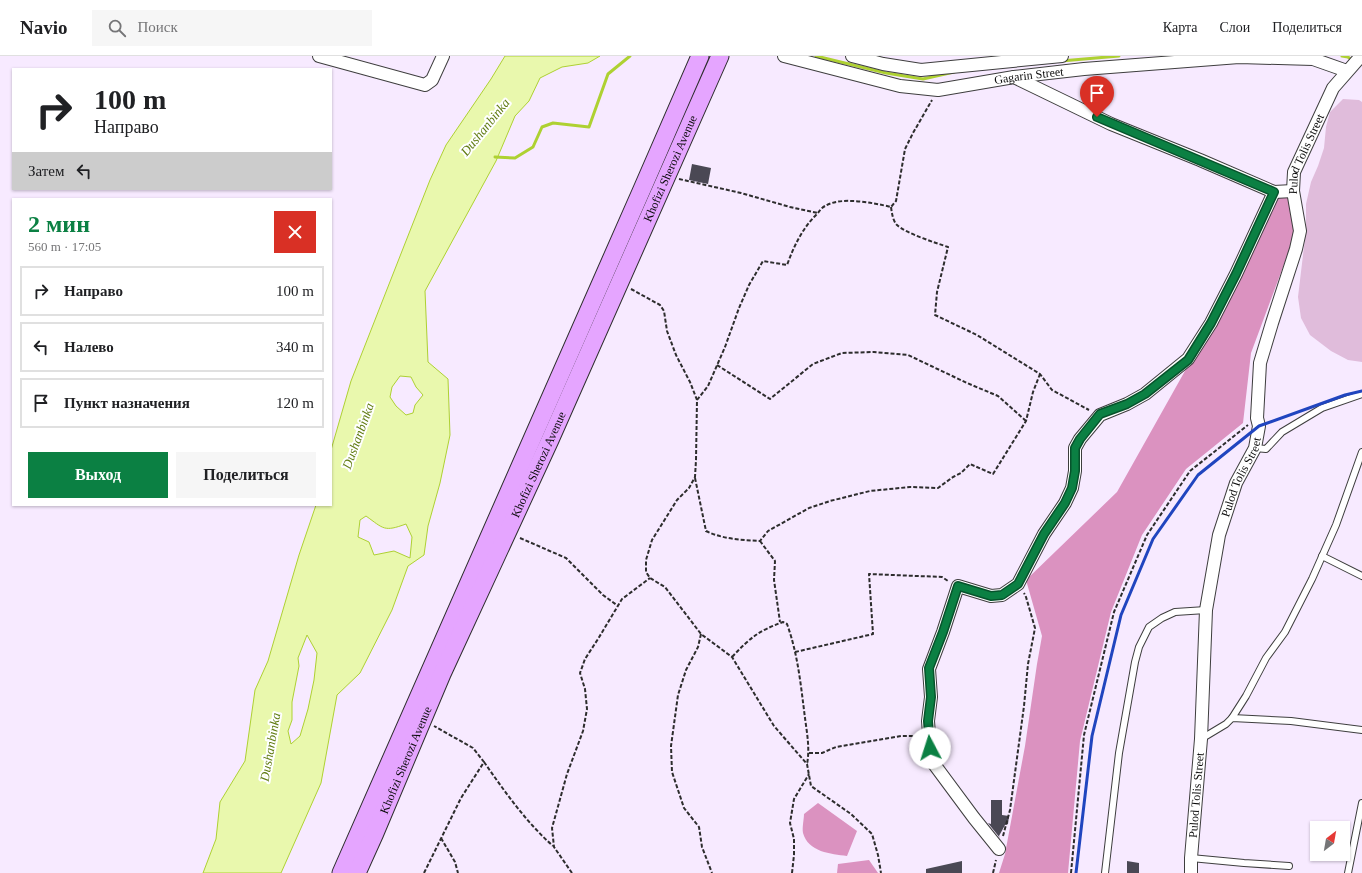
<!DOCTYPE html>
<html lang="ru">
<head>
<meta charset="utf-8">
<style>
  :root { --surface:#fff; --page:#f6f6f6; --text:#202124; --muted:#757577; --line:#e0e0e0; --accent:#0b8043 }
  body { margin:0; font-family:"Times New Roman",serif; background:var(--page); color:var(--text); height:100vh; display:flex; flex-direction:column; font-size:15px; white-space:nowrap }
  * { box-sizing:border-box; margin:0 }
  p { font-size:13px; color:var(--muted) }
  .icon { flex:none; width:22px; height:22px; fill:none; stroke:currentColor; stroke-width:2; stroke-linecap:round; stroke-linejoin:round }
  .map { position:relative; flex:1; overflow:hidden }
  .details { position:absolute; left:12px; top:142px; width:320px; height:308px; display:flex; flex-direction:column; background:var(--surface); border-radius:0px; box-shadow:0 1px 3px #0004 }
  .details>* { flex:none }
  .banner { position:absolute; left:12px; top:12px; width:320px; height:122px; border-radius:0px; box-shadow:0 1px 3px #0004; background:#fff; color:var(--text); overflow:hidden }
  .needle { width:26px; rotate:31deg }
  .tools { position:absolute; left:1310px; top:765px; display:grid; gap:8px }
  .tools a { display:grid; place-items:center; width:40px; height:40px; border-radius:0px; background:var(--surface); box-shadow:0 1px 3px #0004; font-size:20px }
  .pin { position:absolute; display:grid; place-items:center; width:34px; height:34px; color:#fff; margin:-41px -17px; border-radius:50% 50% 50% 0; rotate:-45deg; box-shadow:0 0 4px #0007 }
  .pin .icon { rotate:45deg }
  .me { position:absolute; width:44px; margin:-22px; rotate:355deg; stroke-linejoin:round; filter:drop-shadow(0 0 3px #0008) }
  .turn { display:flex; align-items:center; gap:14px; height:84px; padding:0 16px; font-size:18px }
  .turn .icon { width:52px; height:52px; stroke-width:2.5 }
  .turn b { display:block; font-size:28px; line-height:34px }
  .then { display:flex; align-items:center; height:38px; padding:0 16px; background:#0003; gap:8px; font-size:15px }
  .round { display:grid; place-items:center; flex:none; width:42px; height:42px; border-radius:0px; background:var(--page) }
  .headline { display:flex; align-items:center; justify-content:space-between; height:68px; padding:0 16px }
  h1 { font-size:24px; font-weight:600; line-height:30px; color:var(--accent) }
  .action { display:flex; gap:8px; margin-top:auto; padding:8px 16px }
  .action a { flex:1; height:46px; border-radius:0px; background:var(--accent); color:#fff; font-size:16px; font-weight:600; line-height:46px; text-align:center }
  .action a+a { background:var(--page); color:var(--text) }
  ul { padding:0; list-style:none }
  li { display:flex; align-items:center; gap:12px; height:50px; margin:0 8px 6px; padding:0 8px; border:2px solid var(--line); border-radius:0px }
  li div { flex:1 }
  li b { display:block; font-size:15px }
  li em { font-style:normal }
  header { display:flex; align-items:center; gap:24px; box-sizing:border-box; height:56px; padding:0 20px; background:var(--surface); border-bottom:1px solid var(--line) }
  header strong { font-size:19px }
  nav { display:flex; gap:22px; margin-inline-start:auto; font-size:14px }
  .search { width:280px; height:36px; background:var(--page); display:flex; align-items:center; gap:10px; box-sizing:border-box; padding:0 14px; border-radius:0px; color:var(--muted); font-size:15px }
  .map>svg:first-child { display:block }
</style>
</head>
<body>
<header>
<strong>Navio</strong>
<div class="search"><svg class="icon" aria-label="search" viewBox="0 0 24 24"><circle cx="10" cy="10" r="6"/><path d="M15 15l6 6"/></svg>Поиск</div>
<nav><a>Карта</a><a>Слои</a><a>Поделиться</a></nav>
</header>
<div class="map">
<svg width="1362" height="817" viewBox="0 0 1362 817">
  <rect width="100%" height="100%" fill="#f7eaff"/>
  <g fill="#db92c0">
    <polygon points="1276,140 1289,140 1296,176 1251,297 1243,367 1186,413 1142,479 1111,556 1080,685 1068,817 999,817 1005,798 1025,690 1037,608 1042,580 1026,524 1117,436 1190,306"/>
    <path d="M818 747 857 775 847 800C831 798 808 796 803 777 802 771 804 763 804 758Z"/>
    <polygon points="869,804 878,817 837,817 838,808"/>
  </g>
  <polygon fill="#e0bcdb" points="1343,43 1359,44 1362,46 1362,306 1348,304 1331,295 1310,279 1301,262 1298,241 1306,174 1306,148 1311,126 1318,110 1324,92 1326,71 1330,56"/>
  <path fill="#e9f8ad" stroke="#aed132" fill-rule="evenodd" d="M505 0H600L588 7 562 11 540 22 529 45 515 60 496 105 425 235 428 306 448 323 450 379 440 427 428 470 424 499 408 510 392 554 360 617 337 639 321 727 281 817H203L216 783 220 746 245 705 255 634 268 605 299 499 316 449H331V394L351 325 404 190 430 124 446 89 491 23ZM400 320 411 321 416 331 423 339 415 349 413 357 406 359 396 350 390 341 392 331ZM366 460C384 473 384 476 406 468L412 481 410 502 394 495 374 499 369 486 358 481 360 464ZM307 579 317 597 314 624 308 653 300 680 291 688 288 675 292 664V646L299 610 298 602Z"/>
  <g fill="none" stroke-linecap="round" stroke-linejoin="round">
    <g stroke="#aed132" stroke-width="3">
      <polyline points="816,0 886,17 923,23 954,16"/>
      <polyline points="1342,0 1348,1 1353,5"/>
      <polyline points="1061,5 1119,0"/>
      <polyline points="495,101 515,102 533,91 542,71 553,67 589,71 608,18 630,0"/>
    </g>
  </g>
  <g fill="#4a4854">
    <polygon points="692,108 711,112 708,128 689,124"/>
    <polygon points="991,744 1002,744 1002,759 1009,760 1008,768 1005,769 999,780 1000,782 988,767 991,768"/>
    <polygon points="962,805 962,817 926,817 926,813"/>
    <polygon points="1127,805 1139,807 1139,817 1127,817"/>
  </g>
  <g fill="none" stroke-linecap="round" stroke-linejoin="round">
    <g stroke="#3e3e3e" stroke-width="8">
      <g id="service">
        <polyline points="1255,392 1266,393 1282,376 1322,352 1362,338"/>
        <polyline points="1322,500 1362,520"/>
        <polyline points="1232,662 1246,640 1266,602 1285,576 1312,523 1336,469 1362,396"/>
        <polyline points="1201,683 1226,668 1232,662 1291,665 1362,674"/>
        <polyline points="1191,802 1244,807 1289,810"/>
        <polyline points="1105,817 1119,697 1135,606 1139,591 1149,571 1162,562 1175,556 1206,554"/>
        <polyline points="1348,817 1362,747"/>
      </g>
    </g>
    <g stroke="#3e3e3e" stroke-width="14">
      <g id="minor">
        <polyline points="319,0 425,29 432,24 443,0"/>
        <path id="s1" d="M784 0 900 30 938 34 1014 21 1084 13 1239 1 1313 3 1347 15"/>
        <polyline points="852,0 883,8 921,14 1062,0"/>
        <polyline points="1014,21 1111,68 1200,104 1274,136 1293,135"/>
        <polyline points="999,793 974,762 931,704 928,665 931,641 929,613 943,576 958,530 991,540 1002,539 1018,528 1044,478 1065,447 1072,432 1075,415 1075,392 1080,383 1100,359 1127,348 1145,338 1188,303 1211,267 1236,218 1274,136"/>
        <path id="s2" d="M1191 817V802L1201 683 1206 554 1219 479 1236 427 1255 392 1259 370 1257 362 1260 307 1272 267 1296 193 1300 175 1293 135 1294 116 1333 32 1361 0"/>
      </g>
    </g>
    <g stroke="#2d2d2d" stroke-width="19">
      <g id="secondary">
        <polyline points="341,817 643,131 700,0"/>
        <path id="s3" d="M357 817 375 777 442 618 550 384 720 0"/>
      </g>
    </g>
    <g stroke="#2d2d2d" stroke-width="2" stroke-dasharray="4 2" stroke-linecap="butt">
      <polyline points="679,123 741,137 790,151 818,157"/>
      <path d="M891 151C892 158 893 165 897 169 905 177 936 187 948 191L937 236 935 259 977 279 1040 318 1052 334 1089 354"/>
      <polyline points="631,233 660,249 664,255 667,275 676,299 690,326 697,344 696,404 695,421 689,432 677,444 652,484 646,504 646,516 650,522 665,531 701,578 732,601 774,670 807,708 811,730 851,758 872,778 878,799 881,817"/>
      <polyline points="717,309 770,343 813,308 842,297 874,296 908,299 967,327 998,340 1026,365"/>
      <path d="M697 344 708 330 725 291 739 252 749 229 763 205 787 209C794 190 802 173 816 159 819 156 821 152 825 150 841 140 874 147 891 151L896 145 905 93 913 77 932 44"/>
      <path d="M695 422 706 475C722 483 742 484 760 485L768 475 809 452 830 445 870 435 910 431 938 432 953 421 961 417 970 408 993 418 1026 365 1033 336 1040 318"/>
      <polyline points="520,482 566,502 603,539 618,550"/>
      <polyline points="760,485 775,505 774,524 780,566"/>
      <polyline points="701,578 698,591 686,614 678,639 671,690 672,716 684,752 699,771 702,791 712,817"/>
      <polyline points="795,596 873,578 869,518 942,521 948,525"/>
      <path d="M732 601C750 582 758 575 783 566L787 568C798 598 801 631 805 662 807 677 810 693 807 708"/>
      <polyline points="809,697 822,697 836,691 901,680 918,680"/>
      <path d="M484 706C505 736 526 766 553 790"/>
      <polyline points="1003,780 1010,754 1024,650 1028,608 1035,572 1026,541 1024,537"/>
      <polyline points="441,782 455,806 458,817"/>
      <polyline points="424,817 461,742 484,706 473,692 434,670"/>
      <polyline points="572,817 554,791 552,772 567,718 583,675 587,653 585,633 580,617 585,603 598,583 622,543 650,522"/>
      <polyline points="792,817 794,799 794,783 790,767 794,743 809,718"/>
      <polyline points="993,817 996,804"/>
      <polyline points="1071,817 1084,679 1114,556 1147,479 1190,415 1248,369"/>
    </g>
    <use href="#service" stroke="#fff" stroke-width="6"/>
    <use href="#minor" stroke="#fff" stroke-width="12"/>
    <use href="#secondary" stroke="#e5a5ff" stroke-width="17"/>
    <polyline stroke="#2045bf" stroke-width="3" points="1076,817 1092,680 1121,559 1153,483 1198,419 1259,370 1345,339 1362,335"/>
  </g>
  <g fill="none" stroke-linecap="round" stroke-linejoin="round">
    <g stroke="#07532c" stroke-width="10">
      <polyline id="route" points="930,692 928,665 931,641 929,612 943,576 958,530 991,540 1002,539 1018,528 1044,478 1065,447 1072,432 1075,415 1075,392 1080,383 1100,358 1127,348 1145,338 1188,304 1211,267 1236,218 1274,136 1097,61"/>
    </g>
    <use href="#route" stroke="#0b8043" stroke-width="7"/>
  </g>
  <g text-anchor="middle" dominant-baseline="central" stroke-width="4" stroke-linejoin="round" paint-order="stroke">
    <g font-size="12" fill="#0b0b0b" stroke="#fff">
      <text stroke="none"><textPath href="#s1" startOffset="250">Gagarin Street</textPath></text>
      <text stroke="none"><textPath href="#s2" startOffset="738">Pulod Tolis Street</textPath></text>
      <text stroke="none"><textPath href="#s3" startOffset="771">Khofizi Sherozi Avenue</textPath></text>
      <text stroke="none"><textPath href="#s3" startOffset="447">Khofizi Sherozi Avenue</textPath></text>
      <text stroke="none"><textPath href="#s2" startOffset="402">Pulod Tolis Street</textPath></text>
      <text stroke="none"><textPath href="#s3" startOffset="123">Khofizi Sherozi Avenue</textPath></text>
      <text stroke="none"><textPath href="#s2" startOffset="78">Pulod Tolis Street</textPath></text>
    </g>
    <g font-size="13" font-style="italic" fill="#617c12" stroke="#fff">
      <text transform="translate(485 71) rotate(-51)">Dushanbinka</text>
      <text transform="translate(358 380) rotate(-70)">Dushanbinka</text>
      <text transform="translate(270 691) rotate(-80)">Dushanbinka</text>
    </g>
  </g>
</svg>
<div class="tools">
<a><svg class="needle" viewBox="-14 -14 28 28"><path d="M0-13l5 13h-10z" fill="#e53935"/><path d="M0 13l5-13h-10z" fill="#757577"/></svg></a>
</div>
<div class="pin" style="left:1097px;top:61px;background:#d93025"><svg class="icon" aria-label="arrive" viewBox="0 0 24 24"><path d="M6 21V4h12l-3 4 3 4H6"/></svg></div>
<svg class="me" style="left:930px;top:692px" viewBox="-20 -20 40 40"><circle r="19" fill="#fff"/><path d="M0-13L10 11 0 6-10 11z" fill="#0b8043"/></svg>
<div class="banner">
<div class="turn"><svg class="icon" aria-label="right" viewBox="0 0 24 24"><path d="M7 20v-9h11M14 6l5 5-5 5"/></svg><div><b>100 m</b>Направо</div></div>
<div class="then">Затем<svg class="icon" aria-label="left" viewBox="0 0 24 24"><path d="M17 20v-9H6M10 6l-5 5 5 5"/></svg></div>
</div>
<section class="details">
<div class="headline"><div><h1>2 мин</h1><p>560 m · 17:05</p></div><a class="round" style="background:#d93025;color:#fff"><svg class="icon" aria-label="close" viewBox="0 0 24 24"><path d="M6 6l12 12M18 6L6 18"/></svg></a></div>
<ul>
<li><svg class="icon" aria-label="right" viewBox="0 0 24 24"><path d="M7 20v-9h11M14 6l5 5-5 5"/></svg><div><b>Направо</b></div><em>100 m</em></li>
<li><svg class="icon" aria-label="left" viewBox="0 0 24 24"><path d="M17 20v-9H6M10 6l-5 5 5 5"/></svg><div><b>Налево</b></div><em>340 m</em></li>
<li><svg class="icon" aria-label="arrive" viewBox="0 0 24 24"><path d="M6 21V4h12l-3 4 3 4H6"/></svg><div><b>Пункт назначения</b></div><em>120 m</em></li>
</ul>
<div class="action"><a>Выход</a><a>Поделиться</a></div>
</section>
</div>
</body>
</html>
